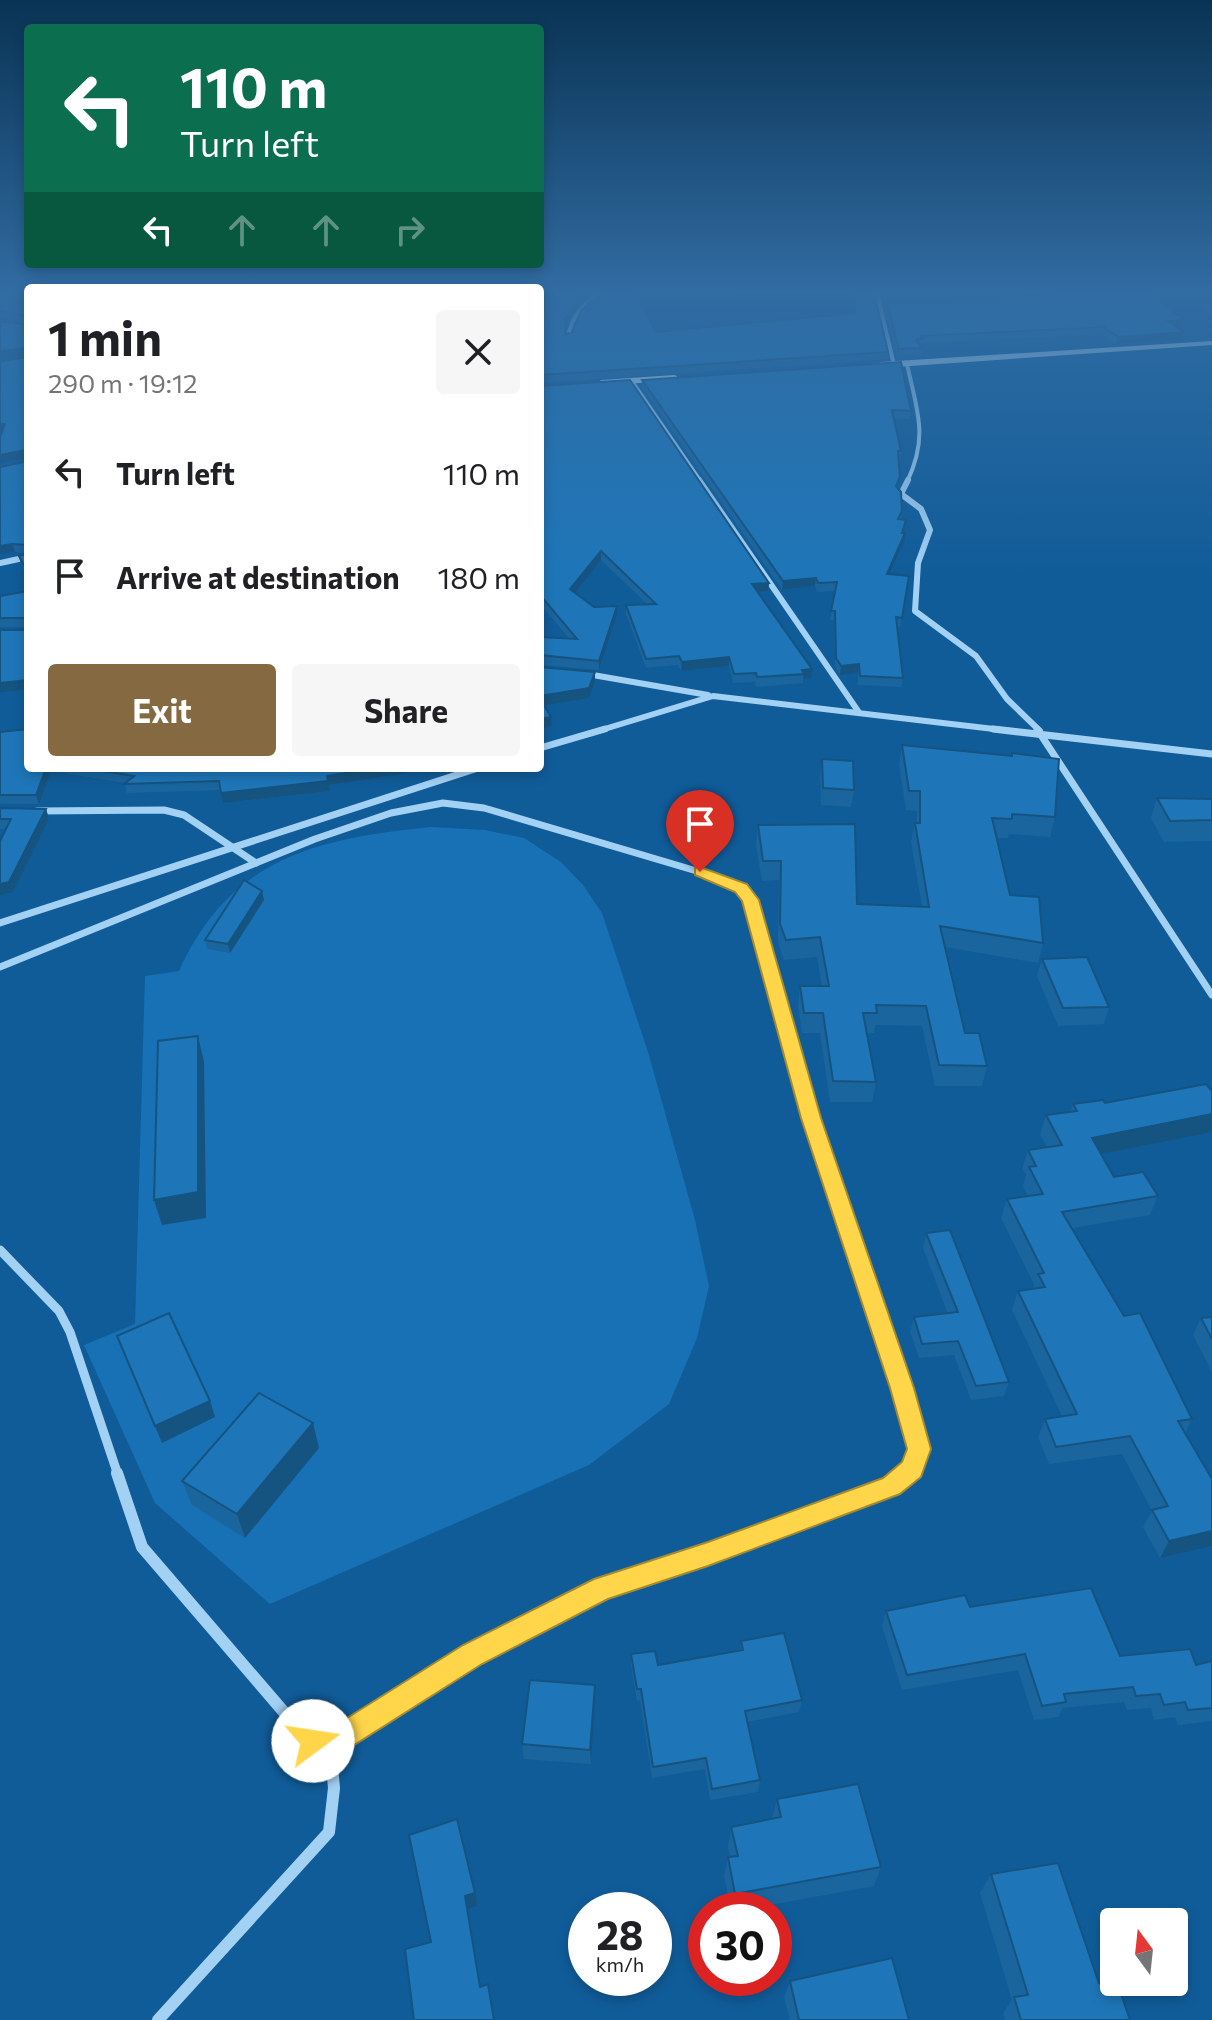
<!DOCTYPE html>
<html lang="en">
<head>
<meta charset="utf-8">
<style>
  :root { --surface:#fff; --page:#f6f6f6; --text:#202124; --muted:#757577; --accent:#846941 }
  body { margin:0; font-family:Commissioner,sans-serif; background:var(--page); color:var(--text); height:100vh; display:flex; flex-direction:column; font-size:30px; white-space:nowrap }
  * { box-sizing:border-box; margin:0 }
  p { font-size:26px; color:var(--muted) }
  .icon { flex:none; width:44px; height:44px; fill:none; stroke:currentColor; stroke-width:2; stroke-linecap:round; stroke-linejoin:round }
  .map { position:relative; flex:1; overflow:hidden }
  .details { position:absolute; left:24px; top:284px; width:520px; height:488px; display:flex; flex-direction:column; background:var(--surface); border-radius:8px; box-shadow:0 4px 12px #0003 }
  .details>* { flex:none }
  .banner { position:absolute; left:24px; top:24px; width:520px; height:244px; border-radius:8px; box-shadow:0 4px 12px #0003; background:#0b6e4f; color:#fff; overflow:hidden }
  .needle { width:52px; rotate:345deg }
  .buttons { position:absolute; left:1100px; top:1908px; display:grid; gap:16px }
  .buttons a { display:grid; place-items:center; width:88px; height:88px; border-radius:8px; background:var(--surface); box-shadow:0 4px 12px #0003; font-size:40px }
  .speed { position:absolute; left:568px; top:1892px; display:flex; gap:16px; font-size:40px; font-weight:700; text-align:center }
  .speed>* { display:grid; place-content:center; width:104px; height:104px; border-radius:50%; background:var(--surface); box-shadow:0 4px 12px #0003; line-height:1 }
  .speed small { font-size:20px; font-weight:400 }
  .speed .limit { border:12px solid #d22; background:#fff; color:#111 }
  .pin { position:absolute; display:grid; place-items:center; width:68px; height:68px; color:#fff; margin:-82px -34px; border-radius:50% 50% 50% 0; rotate:-45deg; box-shadow:0 0 8px #0007 }
  .pin .icon { rotate:45deg }
  .me { position:absolute; width:88px; margin:-44px; rotate:76deg; stroke-linejoin:round; filter:drop-shadow(0 0 6px #0008) }
  .turn { display:flex; align-items:center; gap:28px; height:168px; padding:0 24px; font-size:36px }
  .turn .icon { width:104px; height:104px; stroke-width:2.5 }
  .turn b { display:block; font-size:56px; line-height:68px }
  .lanes { display:flex; align-items:center; height:76px; padding:0 24px; background:#0003; justify-content:center; gap:40px; direction:ltr }
  .lanes .off { opacity:.35 }
  .round { display:grid; place-items:center; flex:none; width:84px; height:84px; border-radius:8px; background:var(--page) }
  .head { display:flex; align-items:center; justify-content:space-between; height:136px; padding:0 24px }
  h1 { font-size:48px; font-weight:700; line-height:60px }
  .cta { display:flex; gap:16px; margin-top:auto; padding:16px 24px }
  .cta a { flex:1; height:92px; border-radius:8px; background:var(--accent); color:#fff; font-size:32px; font-weight:700; line-height:92px; text-align:center }
  .cta a+a { background:var(--page); color:var(--text) }
  ul { padding:0; list-style:none }
  li { display:flex; align-items:center; gap:24px; height:104px; padding:0 24px }
  li div { flex:1 }
  li b { display:block; font-size:30px }
  li em { font-style:normal }
  .map>svg:first-child { display:block }
</style>
</head>
<body>
<div class="map">
<svg width="1212" height="2020" viewBox="0 0 1212 2020">
  <rect width="100%" height="100%" fill="#105c99"/>
  <path fill="#1771b4" d="M430 827 485 830 524 838 561 862 583 885 602 913 648 1052 695 1220 709 1286 697 1338 669 1404 589 1465 270 1604 155 1503 84 1345 135 1324 145 976 179 971C230 858 315 839 430 827Z"/>
  <g fill="none" stroke-linecap="round" stroke-linejoin="round">
    <g stroke="#a2d1f4" stroke-width="4">
      <polyline points="876,289 894,365"/>
      <path d="M568 337C572 314 586 301 605 289"/>
      <path d="M907 364C917 411 929 436 907 482"/>
      <polyline points="631,380 701,482"/>
    </g>
    <g stroke="#a2d1f4" stroke-width="6">
      <polyline points="699,480 858,711"/>
      <polyline points="908,480 901,494 921,509 930,530 918,563 915,611 976,656 1007,699 1040,731"/>
      <polyline points="0,563 28,557"/>
      <polyline points="587,674 708,695"/>
      <polyline points="598,731 713,696 1011,731"/>
    </g>
    <g stroke="#a2d1f4" stroke-width="7">
      <polyline points="993,729 1212,754"/>
      <polyline points="1037,729 1212,995"/>
      <polyline points="540,748 605,729"/>
      <polyline points="37,811 164,810 184,815 256,863"/>
      <polyline points="0,923 478,768"/>
      <polyline points="0,967 315,839 391,813 443,803 484,808 700,872 741,888 751,900 793,1054"/>
    </g>
    <g stroke="#a2d1f4" stroke-width="9">
      <polyline points="793,1052 811,1118 902,1388 919,1449 912,1469 905,1475"/>
      <polyline points="0,1250 59,1311 70,1332 118,1475"/>
    </g>
    <g stroke="#a2d1f4" stroke-width="12">
      <polyline points="117,1473 142,1547 301,1732 313,1741 330,1744 473,1654 603,1588 708,1554 891,1486 907,1473"/>
      <polyline points="158,2020 329,1832 334,1788 330,1744"/>
    </g>
    <g fill="#d2eafd" fill-rule="evenodd">
      <polygon points="1212,341 1212,345 881,368 877,365 881,362"/>
      <polygon points="674,375 677,376 677,380 601,386 597,383 601,380"/>
    </g>
  </g>
  <g fill="#1a659e" fill-rule="evenodd">
    <polygon points="0,289 28,289 28,322 0,318"/>
    <path d="M540 289H597L577 306 565 327V334L572 333 605 289H873L888 352V359L540 383ZM635 290 854 295V314L656 332Z"/>
    <polygon points="881,289 1071,289 988,298 884,300"/>
    <polygon points="1193,289 1212,289 1212,318"/>
    <polygon points="990,301 1182,327 1177,327 1182,339 1116,344 1102,334 922,343 921,346 922,348 921,355 898,356 898,359 886,310 887,303"/>
    <polygon points="642,380 911,411 909,419 894,418 901,451 900,459 898,459 898,488 902,511 901,519 906,520 903,533 904,542 889,574 909,576 900,627 897,626 903,678 901,687 858,685 858,673 840,675 835,667 834,620 830,620 835,591 817,592 815,586 782,590 642,387"/>
    <polygon points="540,386 769,583 768,591 758,592 811,678 803,679 803,683 756,687 755,682 733,683 729,666 681,671 678,665 646,668 626,614 626,605 647,604 601,560 575,592 594,607 617,606 617,615 599,670 540,665 540,637 569,638 540,604"/>
    <polygon points="28,461 28,577 21,565 19,556 28,553 15,552 0,554 0,467"/>
    <polygon points="28,591 28,627 0,627 0,596"/>
    <polygon points="0,732 28,768 419,768 420,771 329,785 330,791 223,803 220,790 127,793 125,783 51,771 39,804 0,804"/>
    <polygon points="902,745 1055,817 1050,837 1009,834 1008,838 997,838 1010,895 1043,943 1038,963 945,947 965,1033 987,1066 982,1086 935,1086 922,1026 875,1025 874,1033 867,1033 876,1082 872,1102 830,1102 820,1033 802,1033 798,1006 800,986 822,986 817,957 784,960 778,943 779,880 762,881 756,845 758,825 857,904 922,906 911,842 915,823 917,823 917,811 906,810 899,764"/>
    <polygon points="822,759 854,790 851,807 821,805 820,776"/>
    <polygon points="1157,798 1212,799 1212,841 1164,842 1151,818"/>
    <polygon points="0,808 46,809 49,819 13,892 6,829 0,829"/>
    <polygon points="264,900 230,953 207,949 205,940"/>
    <polygon points="1042,959 1109,1007 1104,1024 1058,1026 1037,976"/>
    <polygon points="1073,1104 1114,1177 1158,1196 1150,1215 1072,1228 1124,1316 1192,1419 1185,1433 1212,1479 1212,1546 1160,1558 1143,1527 1152,1511 1122,1454 1049,1464 1038,1437 1045,1419 1062,1416 1012,1310 1018,1291 1033,1289 1034,1284 1001,1218 1007,1199 1028,1196 1023,1186 1026,1175 1022,1169 1028,1150 1047,1147 1040,1134 1046,1115 1070,1112"/>
    <polygon points="926,1233 1009,1382 1004,1396 971,1400 954,1355 919,1358 910,1332 914,1317 948,1314 923,1248"/>
    <polygon points="1212,1317 1212,1372 1193,1335 1201,1318"/>
    <polygon points="319,1448 245,1538 192,1505 182,1481"/>
    <polygon points="970,1607 1120,1656 1196,1665 1212,1661 1212,1721 1178,1725 1175,1717 1154,1720 1151,1708 1127,1710 1124,1702 1063,1708 1058,1717 1034,1720 1018,1670 902,1690 882,1626 886,1611"/>
    <polygon points="741,1641 802,1700 799,1712 747,1722 760,1780 758,1792 710,1800 705,1769 652,1778 640,1700 637,1701 631,1666 631,1654 658,1665 740,1650"/>
    <polygon points="595,1685 595,1700 591,1764 524,1759 522,1744"/>
    <polygon points="777,1799 881,1867 874,1886 743,1910 731,1910 724,1876 728,1857 730,1857 728,1847 731,1827 772,1819"/>
    <polygon points="991,1874 1099,1983 1130,2020 1005,2020 1003,2013 1012,2000 980,1893"/>
    <polygon points="790,1981 909,2020 790,2020 784,1998"/>
  </g>
  <g fill="#155381">
    <polygon points="588,289 597,289 577,306 565,327 565,320 577,299"/>
    <polygon points="1010,289 1071,289 988,298 989,291"/>
    <polygon points="1184,320 1182,327 1166,328 1168,321"/>
    <polygon points="1184,332 1182,339 1116,344 1118,337"/>
    <polygon points="26,348 28,355 0,359 0,351"/>
    <polygon points="0,424 5,424 8,431 0,432"/>
    <polygon points="25,450 27,458 0,463 0,455"/>
    <polygon points="905,533 904,542 885,583 887,574"/>
    <polygon points="12,544 15,552 0,554 0,546"/>
    <polygon points="601,551 601,560 571,598 570,589"/>
    <polygon points="816,578 815,586 782,590 783,581"/>
    <polygon points="769,583 768,591 751,593 752,584"/>
    <polygon points="617,606 617,615 599,670 599,661"/>
    <polygon points="729,657 729,666 681,671 682,662"/>
    <polygon points="859,664 858,673 840,675 841,666"/>
    <polygon points="812,669 811,678 803,679 804,674 802,670"/>
    <polygon points="595,672 595,682 589,698 540,706 540,696"/>
    <polygon points="28,680 28,689 0,692 0,683"/>
    <polygon points="551,717 552,726 540,728 540,719"/>
    <polygon points="46,768 50,768 51,771 39,804 36,795"/>
    <polygon points="375,768 419,768 420,771 329,785 330,791 223,803 221,793"/>
    <polygon points="46,809 49,819 13,892 0,895 0,884"/>
    <polygon points="262,891 264,900 230,953 228,944"/>
    <polygon points="198,1036 204,1062 206,1218 162,1225 154,1200"/>
    <polygon points="1212,1114 1212,1132 1085,1157 1092,1138"/>
    <polygon points="210,1401 215,1417 162,1443 155,1426"/>
    <polygon points="313,1423 319,1448 245,1538 237,1514"/>
    <polygon points="1212,1531 1212,1546 1160,1558 1169,1541"/>
    <polygon points="595,1685 595,1700 591,1764 590,1750"/>
    <polygon points="475,1893 477,1906 468,1909 465,1896"/>
  </g>
  <g fill="#1e76b8" stroke="#155381" stroke-width="2">
    <polygon points="0,289 28,289 28,316 0,311"/>
    <polygon points="540,289 588,289 577,299 565,320 565,334 572,333 581,311 605,289 634,289 656,332 855,313 854,289 873,289 888,352 540,375"/>
    <polygon points="884,289 1010,289 989,291 885,293"/>
    <polygon points="1100,289 1145,289 1184,320 1168,321 1184,332 1118,337 1104,327 921,336 923,339 916,339 922,348 898,349 899,351 887,303 990,301"/>
    <polygon points="1199,289 1212,289 1212,308"/>
    <polygon points="0,321 26,325 28,324 28,350 26,348 0,351"/>
    <polygon points="28,357 28,452 25,450 0,455 0,437 5,424 0,424 0,361"/>
    <polygon points="901,362 911,411 892,410 901,451 898,451 900,477 896,486 901,492 902,511 898,519 906,520 902,533 905,533 887,574 909,576 902,618 896,617 903,678 860,676 859,664 841,666 836,658 835,611 831,611 837,582 818,583 816,578 783,581 642,380"/>
    <polygon points="630,380 769,583 752,584 812,669 802,670 804,674 757,677 756,673 734,674 729,657 682,662 679,656 646,659 626,605 656,604 601,551 570,589 594,607 617,606 599,661 540,655 540,637 577,639 540,595 540,386"/>
    <polygon points="28,461 28,545 12,544 0,546 0,467"/>
    <polygon points="28,553 28,573 19,556"/>
    <polygon points="28,591 28,621 26,618 0,618 0,596"/>
    <polygon points="28,628 28,680 0,683 0,630 26,630"/>
    <polygon points="540,667 595,672 589,688 540,696"/>
    <polygon points="540,698 551,717 540,719"/>
    <polygon points="28,729 28,768 46,768 36,795 0,795 0,732"/>
    <polygon points="902,745 1012,756 1012,753 1059,759 1055,817 1012,814 1012,819 992,818 1010,895 1039,897 1043,943 940,926 965,1033 979,1033 987,1066 939,1065 926,1006 876,1005 877,1013 863,1013 876,1082 833,1081 823,1013 804,1013 800,986 829,986 820,937 786,940 780,924 781,861 763,861 758,825 855,824 857,904 929,907 915,823 920,823 920,791 909,791"/>
    <polygon points="822,759 853,761 854,790 823,788"/>
    <polygon points="86,768 375,768 327,776 328,781 221,793 219,781 124,784 134,776"/>
    <polygon points="1157,798 1212,799 1212,820 1170,821"/>
    <polygon points="0,808 46,809 9,882 0,884 0,841 11,819 0,819"/>
    <polygon points="244,880 262,891 228,944 205,940"/>
    <polygon points="1087,957 1109,1007 1063,1008 1042,959"/>
    <polygon points="198,1036 198,1192 154,1200 158,1041"/>
    <polygon points="1206,1084 1212,1091 1212,1114 1092,1138 1114,1177 1143,1172 1158,1196 1062,1212 1124,1316 1140,1313 1192,1419 1178,1421 1212,1479 1212,1531 1169,1541 1152,1510 1168,1506 1130,1436 1056,1447 1045,1419 1077,1414 1018,1291 1045,1287 1038,1274 1044,1273 1007,1199 1043,1194 1029,1167 1036,1166 1028,1150 1062,1145 1046,1115 1077,1111 1073,1104 1103,1100 1105,1103"/>
    <polygon points="950,1230 1009,1382 976,1386 958,1341 922,1344 914,1317 958,1312 926,1233"/>
    <polygon points="169,1313 210,1401 155,1426 117,1336"/>
    <polygon points="1212,1317 1212,1339 1201,1318"/>
    <polygon points="259,1393 313,1423 237,1514 182,1481"/>
    <polygon points="1091,1588 1120,1656 1190,1649 1196,1665 1212,1661 1212,1708 1188,1710 1185,1702 1164,1705 1160,1694 1136,1696 1133,1687 1064,1694 1066,1702 1042,1706 1025,1654 907,1675 886,1611 965,1595 970,1607"/>
    <polygon points="784,1633 802,1700 745,1711 760,1780 712,1789 706,1758 653,1767 641,1689 637,1689 631,1654 655,1651 658,1665 743,1650 741,1641"/>
    <polygon points="530,1680 595,1685 590,1750 522,1744"/>
    <polygon points="858,1784 881,1867 735,1894 728,1857 738,1856 731,1827 781,1817 777,1799"/>
    <polygon points="457,1819 475,1893 465,1896 480,1987 488,1984 494,2020 414,2020 405,1949 431,1942 409,1835"/>
    <polygon points="1058,1863 1099,1983 1114,1979 1114,1982 1117,1982 1130,2020 1021,2020 1014,1997 1028,1995 991,1874"/>
    <polygon points="892,1958 909,2020 799,2020 790,1981"/>
  </g>
  <linearGradient id="sky" x2="0" y2="1"><stop stop-color="#093354"/><stop offset="0.51" stop-color="#316ca2"/><stop offset="1" stop-color="#316ca2" stop-opacity="0"/></linearGradient>
  <rect width="1212" height="572" fill="url(#sky)"/>
  <polygon fill="#ffd54a" stroke="#a68a30" stroke-width="2" points="700,867 747,884 759,900 821,1118 914,1388 931,1449 921,1477 900,1494 708,1566 608,1599 482,1664 340,1754 330,1758 304,1751 299,1741 304,1732 313,1727 328,1730 463,1645 594,1579 708,1542 883,1478 902,1462 907,1449 890,1388 801,1118 742,901 735,892 695,875 695,868"/>
</svg>
<div class="buttons">
<a><svg class="needle" viewBox="-14 -14 28 28"><path d="M0-13l5 13h-10z" fill="#e53935"/><path d="M0 13l5-13h-10z" fill="#757577"/></svg></a>
</div>
<div class="speed"><div>28<small>km/h</small></div><div class="limit">30</div></div>
<div class="pin" style="left:700px;top:872px;background:#d93025"><svg class="icon" aria-label="arrive" viewBox="0 0 24 24"><path d="M6 21V4h12l-3 4 3 4H6"/></svg></div>
<svg class="me" style="left:313px;top:1741px" viewBox="-20 -20 40 40"><circle r="19" fill="#fff"/><path d="M0-13L10 11 0 6-10 11z" fill="#ffd54a"/></svg>
<div class="banner">
<div class="turn"><svg class="icon" aria-label="left" viewBox="0 0 24 24"><path d="M17 20v-9H6M10 6l-5 5 5 5"/></svg><div><b>110 m</b>Turn left</div></div>
<div class="lanes"><svg class="icon" aria-label="left" viewBox="0 0 24 24"><path d="M17 20v-9H6M10 6l-5 5 5 5"/></svg><svg class="icon off" aria-label="ahead" viewBox="0 0 24 24"><path d="M12 20V5M6 11l6-6 6 6"/></svg><svg class="icon off" aria-label="ahead" viewBox="0 0 24 24"><path d="M12 20V5M6 11l6-6 6 6"/></svg><svg class="icon off" aria-label="right" viewBox="0 0 24 24"><path d="M7 20v-9h11M14 6l5 5-5 5"/></svg></div>
</div>
<section class="details">
<div class="head"><div><h1>1 min</h1><p>290 m · 19:12</p></div><a class="round"><svg class="icon" aria-label="close" viewBox="0 0 24 24"><path d="M6 6l12 12M18 6L6 18"/></svg></a></div>
<ul>
<li><svg class="icon" aria-label="left" viewBox="0 0 24 24"><path d="M17 20v-9H6M10 6l-5 5 5 5"/></svg><div><b>Turn left</b></div><em>110 m</em></li>
<li><svg class="icon" aria-label="arrive" viewBox="0 0 24 24"><path d="M6 21V4h12l-3 4 3 4H6"/></svg><div><b>Arrive at destination</b></div><em>180 m</em></li>
</ul>
<div class="cta"><a>Exit</a><a>Share</a></div>
</section>
</div>
</body>
</html>
